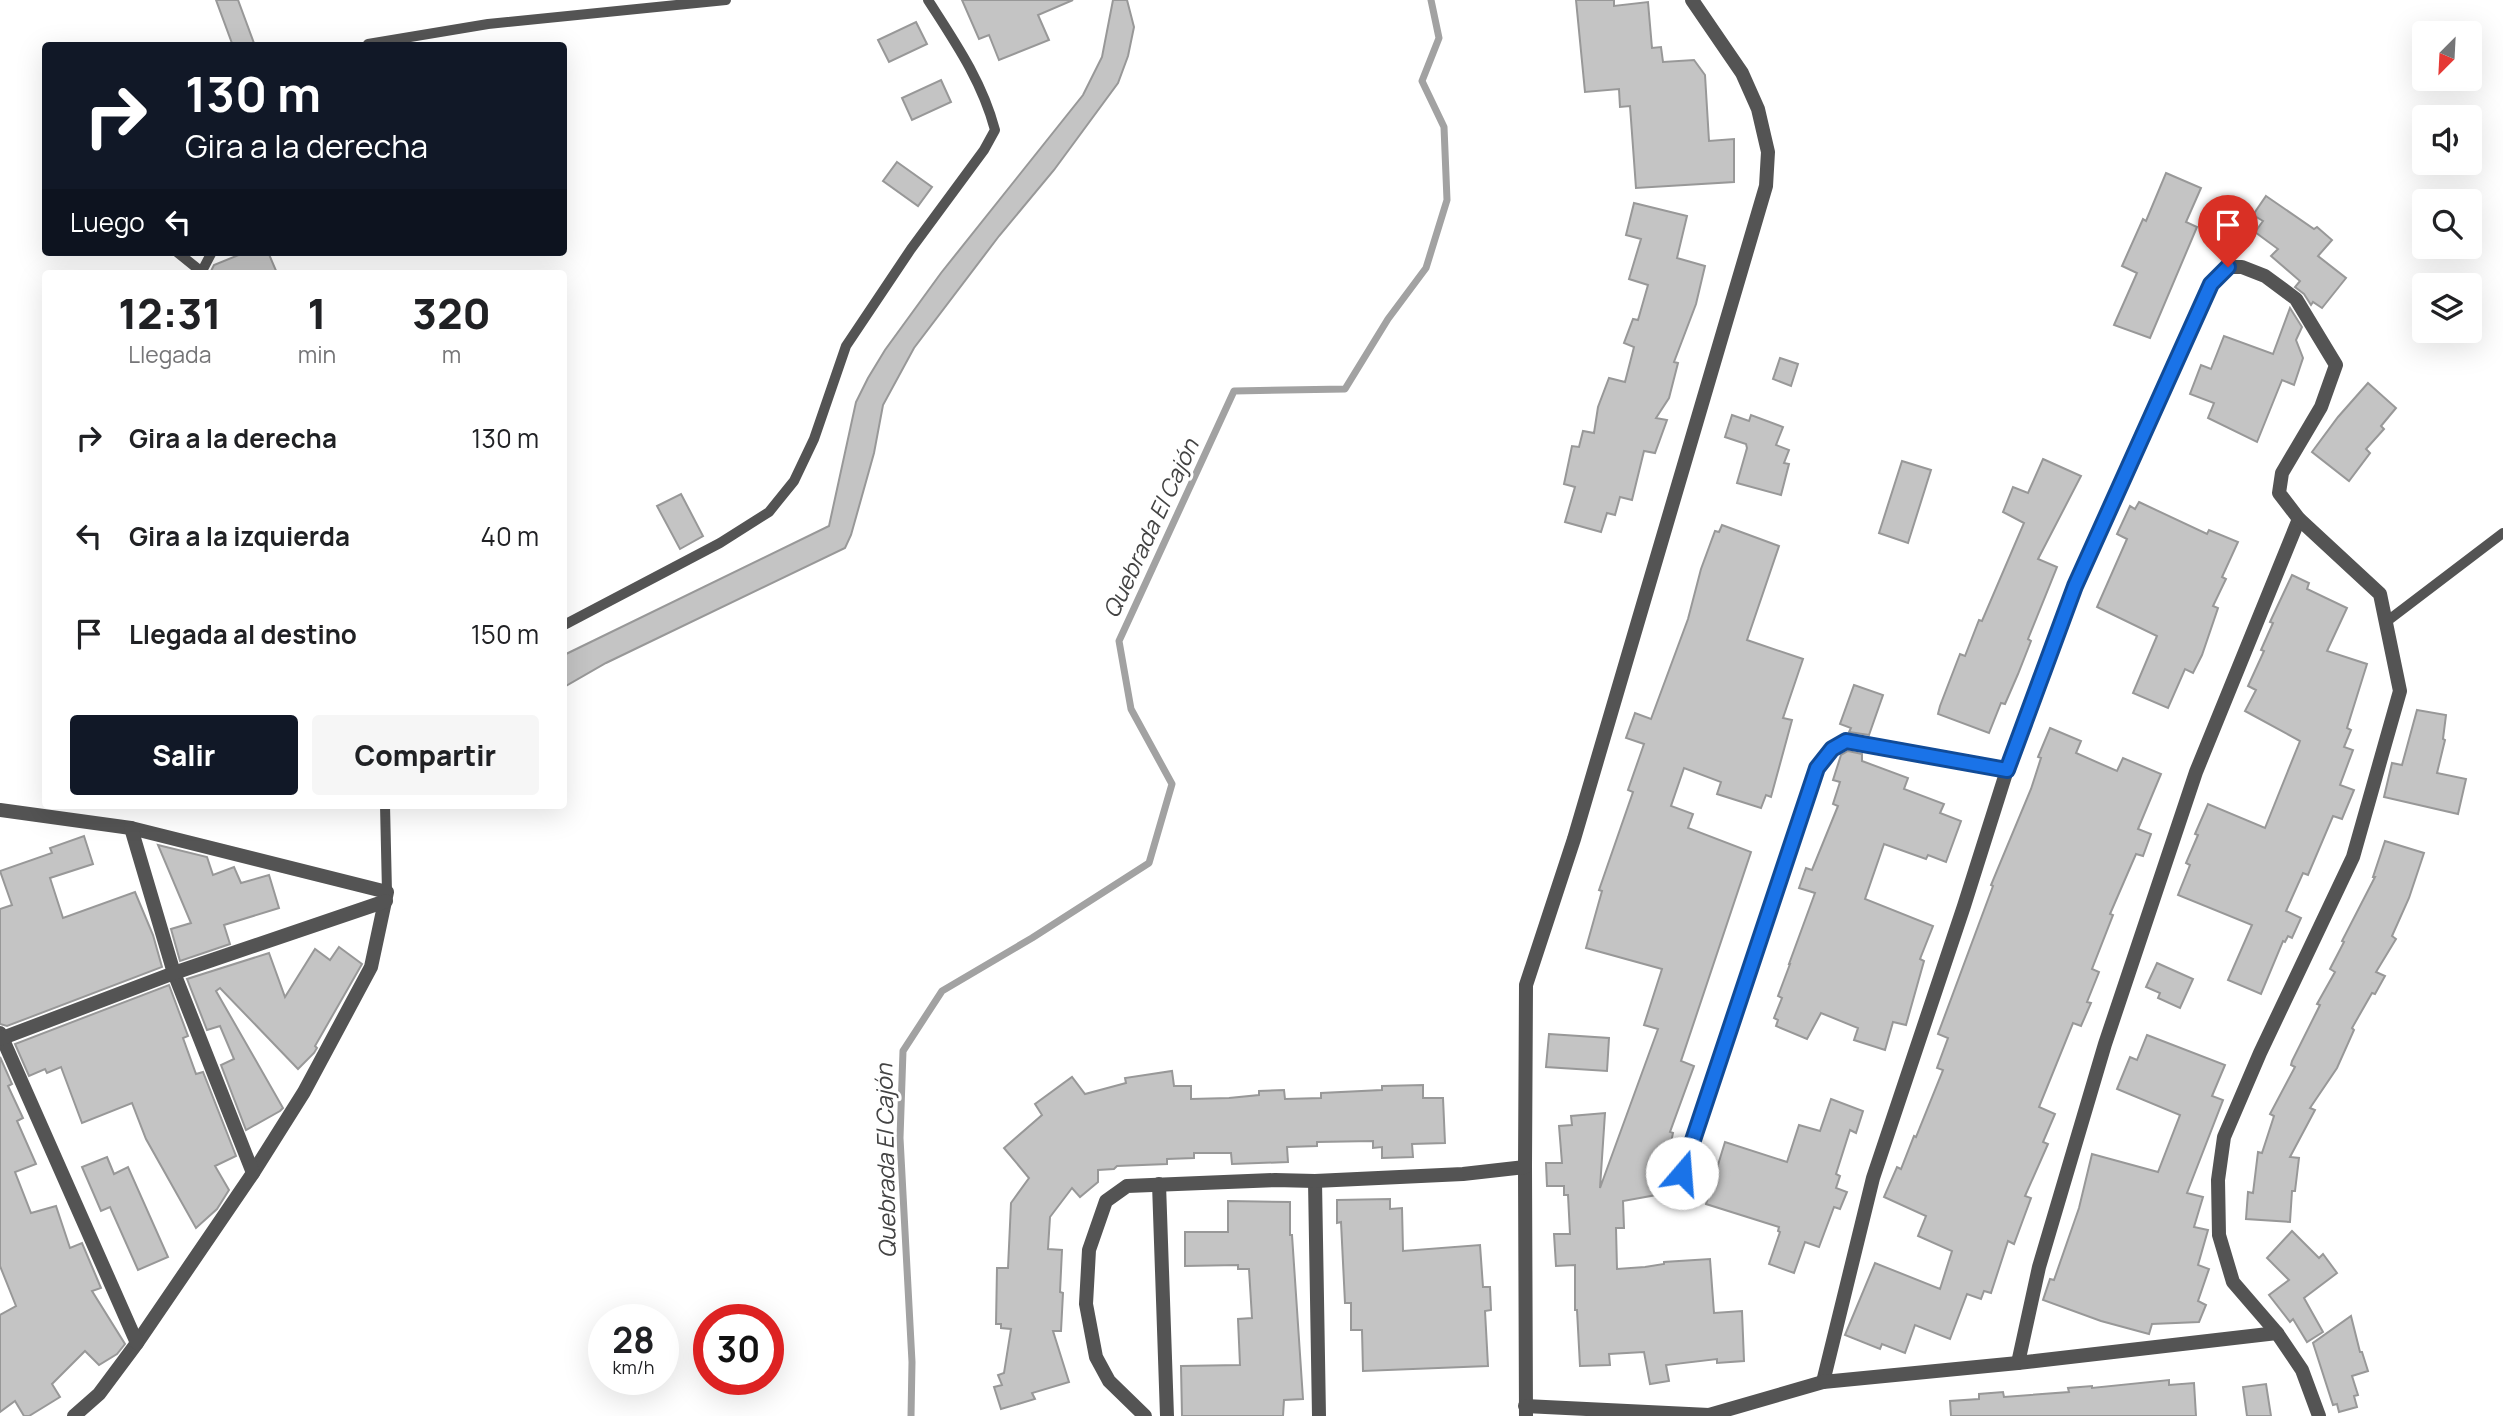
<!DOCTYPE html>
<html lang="es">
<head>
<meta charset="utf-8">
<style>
  :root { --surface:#fff; --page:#f6f6f6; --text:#202124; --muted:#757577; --accent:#111827 }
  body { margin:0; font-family:Manrope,sans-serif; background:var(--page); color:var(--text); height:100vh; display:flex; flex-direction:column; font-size:26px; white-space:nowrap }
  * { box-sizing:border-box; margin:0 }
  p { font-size:23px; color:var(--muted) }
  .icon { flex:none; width:38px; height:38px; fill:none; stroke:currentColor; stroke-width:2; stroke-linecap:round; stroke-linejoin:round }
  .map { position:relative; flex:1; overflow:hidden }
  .sheet { position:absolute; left:42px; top:270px; width:525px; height:539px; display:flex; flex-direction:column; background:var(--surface); border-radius:7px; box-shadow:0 7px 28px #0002 }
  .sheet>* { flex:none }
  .hud { position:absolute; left:42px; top:42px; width:525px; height:214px; border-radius:7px; box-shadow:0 7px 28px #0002; background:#111827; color:#fff; overflow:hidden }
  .needle { width:46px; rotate:204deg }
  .buttons { position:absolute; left:2412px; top:21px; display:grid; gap:14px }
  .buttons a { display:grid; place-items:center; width:70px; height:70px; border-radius:7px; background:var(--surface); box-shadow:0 7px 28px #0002; font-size:35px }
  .speed { position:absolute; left:588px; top:1304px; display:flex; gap:14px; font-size:35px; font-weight:700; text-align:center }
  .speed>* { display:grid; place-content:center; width:91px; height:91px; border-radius:50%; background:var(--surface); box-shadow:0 7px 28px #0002; line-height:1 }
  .speed small { font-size:18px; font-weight:400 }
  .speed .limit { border:10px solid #d22; background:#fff; color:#111 }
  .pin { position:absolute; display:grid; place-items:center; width:60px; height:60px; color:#fff; margin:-72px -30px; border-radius:50% 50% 50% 0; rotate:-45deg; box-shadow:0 0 7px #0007 }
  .pin .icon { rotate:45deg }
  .me { position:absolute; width:77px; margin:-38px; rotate:18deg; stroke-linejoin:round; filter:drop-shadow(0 0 5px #0008) }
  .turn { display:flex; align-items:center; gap:24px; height:147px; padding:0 28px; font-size:32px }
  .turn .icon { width:91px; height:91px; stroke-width:2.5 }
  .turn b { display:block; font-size:49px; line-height:60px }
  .then { display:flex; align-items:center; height:66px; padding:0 28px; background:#0003; gap:14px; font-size:26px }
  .eta { display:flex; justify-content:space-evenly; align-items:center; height:119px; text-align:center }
  .eta b { font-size:42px; font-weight:800; line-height:49px }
  .primary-button { display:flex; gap:14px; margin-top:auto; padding:14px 28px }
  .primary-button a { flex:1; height:80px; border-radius:7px; background:var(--accent); color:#fff; font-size:28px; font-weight:800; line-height:80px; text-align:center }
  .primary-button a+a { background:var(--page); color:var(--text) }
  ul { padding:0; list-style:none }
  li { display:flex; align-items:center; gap:21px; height:98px; padding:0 28px }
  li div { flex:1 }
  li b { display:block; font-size:26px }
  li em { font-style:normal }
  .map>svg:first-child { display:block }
</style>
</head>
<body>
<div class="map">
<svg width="2503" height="1416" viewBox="0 0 2503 1416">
  <rect width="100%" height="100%" fill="#fff"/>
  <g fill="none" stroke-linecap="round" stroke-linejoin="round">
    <polyline stroke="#a2a2a2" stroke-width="7" points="911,1416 912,1362 900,1138 903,1051 942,991 1032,938 1149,863 1172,784 1131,709 1119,641 1234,391 1345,389 1388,319 1426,268 1447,200 1444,127 1422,81 1439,38 1431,0"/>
  </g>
  <g fill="#c4c4c4" stroke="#989898" stroke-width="2">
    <polygon points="216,0 238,0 255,46 233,46"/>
    <polygon points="962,0 1073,0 1038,15 1049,40 999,60 989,35 979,39"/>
    <polygon points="1113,0 1127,0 1134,27 1128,56 1118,83 1054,170 999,236 914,348 883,405 874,453 851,535 845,548 606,663 564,687 564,655 829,526 856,402 868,378 885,350 941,273 1083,95 1102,57"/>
    <polygon points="1576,0 1614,0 1614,6 1648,2 1652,48 1661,47 1663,62 1694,60 1705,75 1709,141 1734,139 1734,182 1636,188 1630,106 1620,107 1619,89 1585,92"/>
    <polygon points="916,22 927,44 889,62 878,40"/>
    <polygon points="941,80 951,102 912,120 902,98"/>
    <polygon points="897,162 932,187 918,206 883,181"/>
    <polygon points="2166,173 2201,188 2186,222 2197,227 2150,338 2114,325 2137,273 2122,266 2143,219 2146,221"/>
    <polygon points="2266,196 2314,229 2317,227 2332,240 2318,256 2346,278 2322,308 2313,302 2311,305 2304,294 2295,287 2300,281 2271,256 2278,249 2255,232 2263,221 2253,215"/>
    <polygon points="1634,203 1687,216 1677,258 1705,266 1696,304 1674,362 1678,363 1669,398 1656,418 1667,420 1655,453 1644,451 1632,500 1620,497 1615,515 1607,513 1601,532 1565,522 1575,487 1564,484 1572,446 1579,447 1583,431 1594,433 1598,407 1609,378 1625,382 1634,347 1624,343 1633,319 1638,320 1648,285 1629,279 1641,239 1626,235"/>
    <polygon points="246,252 268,252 277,273 210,273 214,265"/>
    <polygon points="2290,308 2302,327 2296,340 2303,358 2294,385 2282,380 2257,442 2208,418 2214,403 2190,394 2201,365 2211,369 2224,336 2273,354"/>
    <polygon points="1780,358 1798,364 1791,386 1773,379"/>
    <polygon points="2368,383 2396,408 2381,426 2384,429 2366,449 2370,453 2349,481 2312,452 2338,417"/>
    <polygon points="1732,415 1749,421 1751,415 1783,427 1776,445 1789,450 1784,463 1789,464 1781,495 1737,483 1747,448 1746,444 1725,437"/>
    <polygon points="2043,459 2081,476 2038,559 2057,567 2028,639 2031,641 2018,674 2005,704 2001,703 1989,733 1938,714 1940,706 1960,654 1965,656 1979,620 1982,621 2024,523 2003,512 2013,487 2028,493"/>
    <polygon points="1902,461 1931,470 1908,543 1879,533"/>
    <polygon points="681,494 703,536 680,549 657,506"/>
    <polygon points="2139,502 2207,534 2209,530 2238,542 2222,577 2226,579 2213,606 2218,608 2202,655 2193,673 2185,669 2168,708 2133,693 2157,636 2097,607 2127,539 2117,534 2130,506 2135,509"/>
    <polygon points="1722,525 1779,546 1747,640 1803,659 1783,718 1792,720 1771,797 1766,795 1761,808 1717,794 1721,782 1684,768 1671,806 1693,814 1688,828 1751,852 1681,1061 1694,1066 1670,1132 1673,1133 1667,1162 1656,1195 1623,1201 1624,1228 1616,1228 1617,1269 1645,1267 1664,1264 1664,1262 1710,1259 1714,1313 1742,1311 1744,1361 1717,1363 1717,1359 1666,1365 1669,1381 1650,1384 1644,1352 1609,1354 1610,1365 1580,1366 1577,1310 1575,1310 1575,1265 1556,1266 1554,1234 1570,1234 1568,1195 1564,1195 1564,1186 1547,1186 1546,1163 1562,1163 1559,1126 1572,1125 1571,1116 1605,1113 1600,1188 1658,1029 1644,1025 1662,969 1586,948 1602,891 1599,890 1633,792 1628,790 1644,744 1626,738 1635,713 1651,719 1688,619 1701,569 1715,531 1719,532"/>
    <polygon points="2292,575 2309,583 2307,589 2347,608 2327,651 2367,664 2347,728 2351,730 2344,747 2353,750 2340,785 2354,790 2342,819 2333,816 2308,875 2303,873 2286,911 2301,918 2292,938 2288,936 2285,942 2283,941 2261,994 2228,980 2252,925 2178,895 2190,865 2186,863 2198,835 2195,834 2208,804 2265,828 2300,741 2245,711 2256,690 2248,686 2264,651 2261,650 2273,623 2270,622"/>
    <polygon points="1854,685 1883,695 1869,735 1849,732 1851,728 1840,724"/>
    <polygon points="2417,710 2446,715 2443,739 2445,740 2437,773 2466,779 2458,814 2384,797 2392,763 2402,765"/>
    <polygon points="2050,728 2081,741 2076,753 2117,771 2123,758 2161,774 2138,829 2151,834 2143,856 2136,854 2110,914 2113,915 2092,969 2099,972 2087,1002 2091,1003 2081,1026 2073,1023 2039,1107 2055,1114 2043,1142 2048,1144 2025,1196 2031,1198 2024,1217 2014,1244 2008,1241 1991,1293 1984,1291 1981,1299 1967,1294 1950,1339 1915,1325 1905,1353 1882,1344 1880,1349 1845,1335 1875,1263 1940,1289 1952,1251 1918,1236 1926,1216 1884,1197 1897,1167 1901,1169 1914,1136 1916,1137 1943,1070 1937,1068 1948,1038 1938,1034 1993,886 1991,885 2031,789 2041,758 2038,757"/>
    <polygon points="1848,751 1862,754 1862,761 1908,778 1904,789 1944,804 1940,813 1961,821 1946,862 1928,855 1926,859 1884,844 1865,899 1933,926 1920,959 1924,961 1906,1025 1893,1022 1885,1050 1854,1040 1858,1028 1821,1013 1807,1039 1776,1026 1778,1020 1774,1018 1782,998 1778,996 1790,964 1789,964 1815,893 1799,888 1806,868 1812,870 1838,806 1833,804 1840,782 1833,780 1841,755"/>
    <polygon points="84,836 93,864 50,878 63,918 135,892 153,935 162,967 7,1026 0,1024 0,909 12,905 0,871 52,853 50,848"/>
    <polygon points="2385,841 2424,853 2409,898 2392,936 2396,939 2376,972 2385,976 2375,994 2372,993 2352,1028 2354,1030 2337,1068 2310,1108 2315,1110 2290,1157 2299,1158 2295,1191 2292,1191 2290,1222 2246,1219 2248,1192 2253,1193 2258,1152 2262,1153 2274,1116 2270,1114 2295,1067 2291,1065 2292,1061 2320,1005 2317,1004 2335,972 2330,969 2344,942 2342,941 2375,877 2373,877"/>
    <polygon points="158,845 207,857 213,875 234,867 241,883 269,875 279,908 224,925 230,944 180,961 171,929 191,923"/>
    <polygon points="339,947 362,964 315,1046 317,1048 314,1053 298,1069 220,988 216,991 283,1108 280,1111 246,1130 221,1065 234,1059 220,1026 207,1030 187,979 269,953 285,997 315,949 330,960"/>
    <polygon points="2157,963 2193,979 2180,1008 2158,998 2160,993 2146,987"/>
    <polygon points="169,985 188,1036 183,1038 196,1074 203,1072 236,1156 215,1166 229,1190 217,1209 196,1228 146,1139 132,1103 82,1123 61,1067 47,1073 45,1069 29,1076 15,1044"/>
    <polygon points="1549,1034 1609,1038 1607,1071 1546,1067"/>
    <polygon points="2147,1035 2225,1065 2212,1096 2223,1100 2187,1193 2203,1197 2194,1227 2208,1230 2198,1265 2209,1269 2198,1301 2206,1305 2199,1322 2152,1324 2149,1334 2101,1321 2043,1300 2050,1279 2054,1280 2079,1208 2092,1154 2158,1172 2180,1115 2117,1089 2130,1057 2137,1060"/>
    <polygon points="0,1057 12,1084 8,1086 23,1118 17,1121 36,1164 15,1172 31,1213 56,1206 70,1248 82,1243 101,1288 92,1291 125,1344 117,1354 99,1365 85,1351 52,1384 60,1397 29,1416 24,1416 15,1401 0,1412 0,1315 16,1306 0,1266"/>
    <polygon points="1172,1071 1174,1086 1191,1086 1191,1099 1229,1098 1259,1095 1259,1091 1284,1090 1285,1099 1321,1098 1321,1093 1382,1090 1382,1086 1423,1085 1423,1098 1443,1098 1445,1143 1412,1144 1413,1157 1382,1158 1382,1147 1373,1148 1373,1141 1317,1142 1317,1146 1287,1147 1288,1162 1232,1164 1231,1153 1194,1153 1194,1158 1167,1159 1167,1164 1117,1166 1114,1169 1098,1170 1098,1182 1080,1197 1072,1188 1050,1217 1048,1249 1062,1250 1060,1292 1063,1293 1061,1331 1053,1331 1069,1382 1032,1393 1035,1399 1001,1409 994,1387 1002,1385 998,1375 1004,1373 1011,1329 1001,1328 1001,1324 996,1324 997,1268 1008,1268 1011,1203 1029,1178 1004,1148 1042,1115 1035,1104 1072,1077 1085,1094 1126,1083 1125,1078"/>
    <polygon points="1831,1099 1863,1111 1856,1133 1850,1130 1836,1174 1840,1176 1836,1188 1847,1192 1840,1209 1834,1207 1819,1247 1805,1242 1794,1273 1769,1264 1780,1232 1778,1231 1779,1227 1706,1204 1725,1142 1787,1162 1799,1125 1820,1131"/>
    <polygon points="107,1157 114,1174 128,1167 168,1257 138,1270 110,1207 101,1211 82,1167"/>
    <polygon points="1390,1199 1390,1209 1402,1208 1403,1251 1480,1245 1483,1287 1490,1287 1491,1310 1485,1311 1488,1366 1363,1371 1362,1330 1351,1330 1351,1303 1345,1303 1341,1222 1337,1223 1337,1200"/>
    <polygon points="1228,1201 1290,1202 1290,1235 1292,1235 1303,1399 1284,1400 1283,1416 1182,1416 1181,1366 1240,1365 1238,1319 1252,1318 1249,1269 1238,1269 1238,1265 1185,1266 1185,1232 1228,1232"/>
    <polygon points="2292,1231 2319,1258 2323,1254 2337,1273 2304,1298 2323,1332 2307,1342 2293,1319 2290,1322 2269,1295 2289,1280 2267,1258"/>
    <polygon points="2351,1316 2360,1352 2362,1352 2368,1371 2352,1376 2358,1395 2354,1396 2357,1407 2339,1412 2337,1404 2333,1405 2313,1343"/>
    <polygon points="2169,1380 2169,1385 2194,1383 2196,1416 1951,1416 1950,1401 1979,1399 1979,1394 2003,1392 2004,1397 2069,1392 2068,1388 2092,1386 2092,1388"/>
    <polygon points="2266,1384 2271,1416 2247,1416 2243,1387"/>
  </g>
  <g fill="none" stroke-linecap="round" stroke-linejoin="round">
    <g stroke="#545454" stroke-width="10">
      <polyline points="368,44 488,24 726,0"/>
      <polyline points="177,252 203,273"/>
      <polyline points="202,271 212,252"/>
      <polyline points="2386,622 2503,533"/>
      <path d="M564 625 720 543 769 512 794 481 814 439 846 346 911 249 984 150 995 130C982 81 955 42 928 0"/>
      <polyline points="385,805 387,892"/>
    </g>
    <g stroke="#545454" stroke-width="14">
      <polyline points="0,810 131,828 387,892 371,967 304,1092 253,1173 137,1343 99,1394 74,1416"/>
      <polyline points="131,828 174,973 253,1173"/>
      <polyline points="0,1033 137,1343"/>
      <polyline points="0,1039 174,973 386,901"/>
      <polyline points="1525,1167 1526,1416"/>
      <polyline points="1315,1181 1319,1416"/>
      <polyline points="1159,1184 1167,1416"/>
      <polyline points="1673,1199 1817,768 1832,749 1846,741 2007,770"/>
      <polyline points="2018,1363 2039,1267 2105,1044 2196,772 2299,519"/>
      <polyline points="1823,1382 1873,1178 1964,906 2007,770 2075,586 2211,284 2228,267 2242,267 2265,276 2296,299 2336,365 2321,407 2282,473 2279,493 2299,519 2380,594 2400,691 2353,857 2260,1053 2224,1137 2218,1180 2219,1235 2233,1282 2277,1333 2302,1370 2319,1416"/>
      <polyline points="1525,1406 1709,1415 1823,1382 2018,1363 2277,1333"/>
      <polyline points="1145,1416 1109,1381 1096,1357 1086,1304 1089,1250 1106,1201 1127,1186 1275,1180 1315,1181 1463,1174 1525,1167 1526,985 1574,839 1766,186 1768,152 1758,109 1742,73 1692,0"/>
    </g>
  </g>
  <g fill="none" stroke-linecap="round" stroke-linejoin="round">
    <g stroke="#114b97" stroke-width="18">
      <polyline id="route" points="1682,1173 1817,768 1832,749 1846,741 2007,770 2075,586 2211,284 2228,267"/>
    </g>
    <use href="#route" stroke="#1a73e8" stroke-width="12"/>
  </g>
  <g text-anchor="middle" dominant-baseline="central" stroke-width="6" stroke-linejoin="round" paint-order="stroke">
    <g font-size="23" font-style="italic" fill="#434343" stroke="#fff">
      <text transform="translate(1150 528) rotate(-65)">Quebrada El Cajón</text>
      <text transform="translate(885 1161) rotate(-91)">Quebrada El Cajón</text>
    </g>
  </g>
</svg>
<div class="buttons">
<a><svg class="needle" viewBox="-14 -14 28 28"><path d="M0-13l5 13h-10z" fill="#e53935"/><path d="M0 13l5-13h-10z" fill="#757577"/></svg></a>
<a><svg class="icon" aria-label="sound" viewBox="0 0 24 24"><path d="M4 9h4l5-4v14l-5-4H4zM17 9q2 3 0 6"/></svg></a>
<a><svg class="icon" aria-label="search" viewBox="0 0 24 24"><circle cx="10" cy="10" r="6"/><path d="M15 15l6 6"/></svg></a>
<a><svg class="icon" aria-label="layers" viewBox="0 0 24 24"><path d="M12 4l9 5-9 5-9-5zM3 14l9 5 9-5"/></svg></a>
</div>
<div class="speed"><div>28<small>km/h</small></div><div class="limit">30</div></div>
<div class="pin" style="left:2228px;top:267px;background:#d93025"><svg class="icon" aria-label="arrive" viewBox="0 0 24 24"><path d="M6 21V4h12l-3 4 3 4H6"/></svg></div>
<svg class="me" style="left:1682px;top:1173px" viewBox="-20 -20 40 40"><circle r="19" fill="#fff"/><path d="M0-13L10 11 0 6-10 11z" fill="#1a73e8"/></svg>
<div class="hud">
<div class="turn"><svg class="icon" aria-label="right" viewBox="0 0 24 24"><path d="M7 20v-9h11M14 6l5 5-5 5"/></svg><div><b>130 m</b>Gira a la derecha</div></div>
<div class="then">Luego<svg class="icon" aria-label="left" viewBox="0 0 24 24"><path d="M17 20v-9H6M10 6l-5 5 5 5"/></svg></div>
</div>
<section class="sheet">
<div class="eta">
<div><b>12:31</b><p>Llegada</p></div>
<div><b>1</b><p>min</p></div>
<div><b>320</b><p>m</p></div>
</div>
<ul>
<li><svg class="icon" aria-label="right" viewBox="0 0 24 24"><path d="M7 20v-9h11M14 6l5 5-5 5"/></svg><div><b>Gira a la derecha</b></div><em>130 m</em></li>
<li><svg class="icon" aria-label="left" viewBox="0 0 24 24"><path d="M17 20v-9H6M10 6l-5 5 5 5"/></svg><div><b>Gira a la izquierda</b></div><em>40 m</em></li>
<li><svg class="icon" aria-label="arrive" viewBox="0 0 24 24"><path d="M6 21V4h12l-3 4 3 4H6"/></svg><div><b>Llegada al destino</b></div><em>150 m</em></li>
</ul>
<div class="primary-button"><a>Salir</a><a>Compartir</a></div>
</section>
</div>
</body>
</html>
